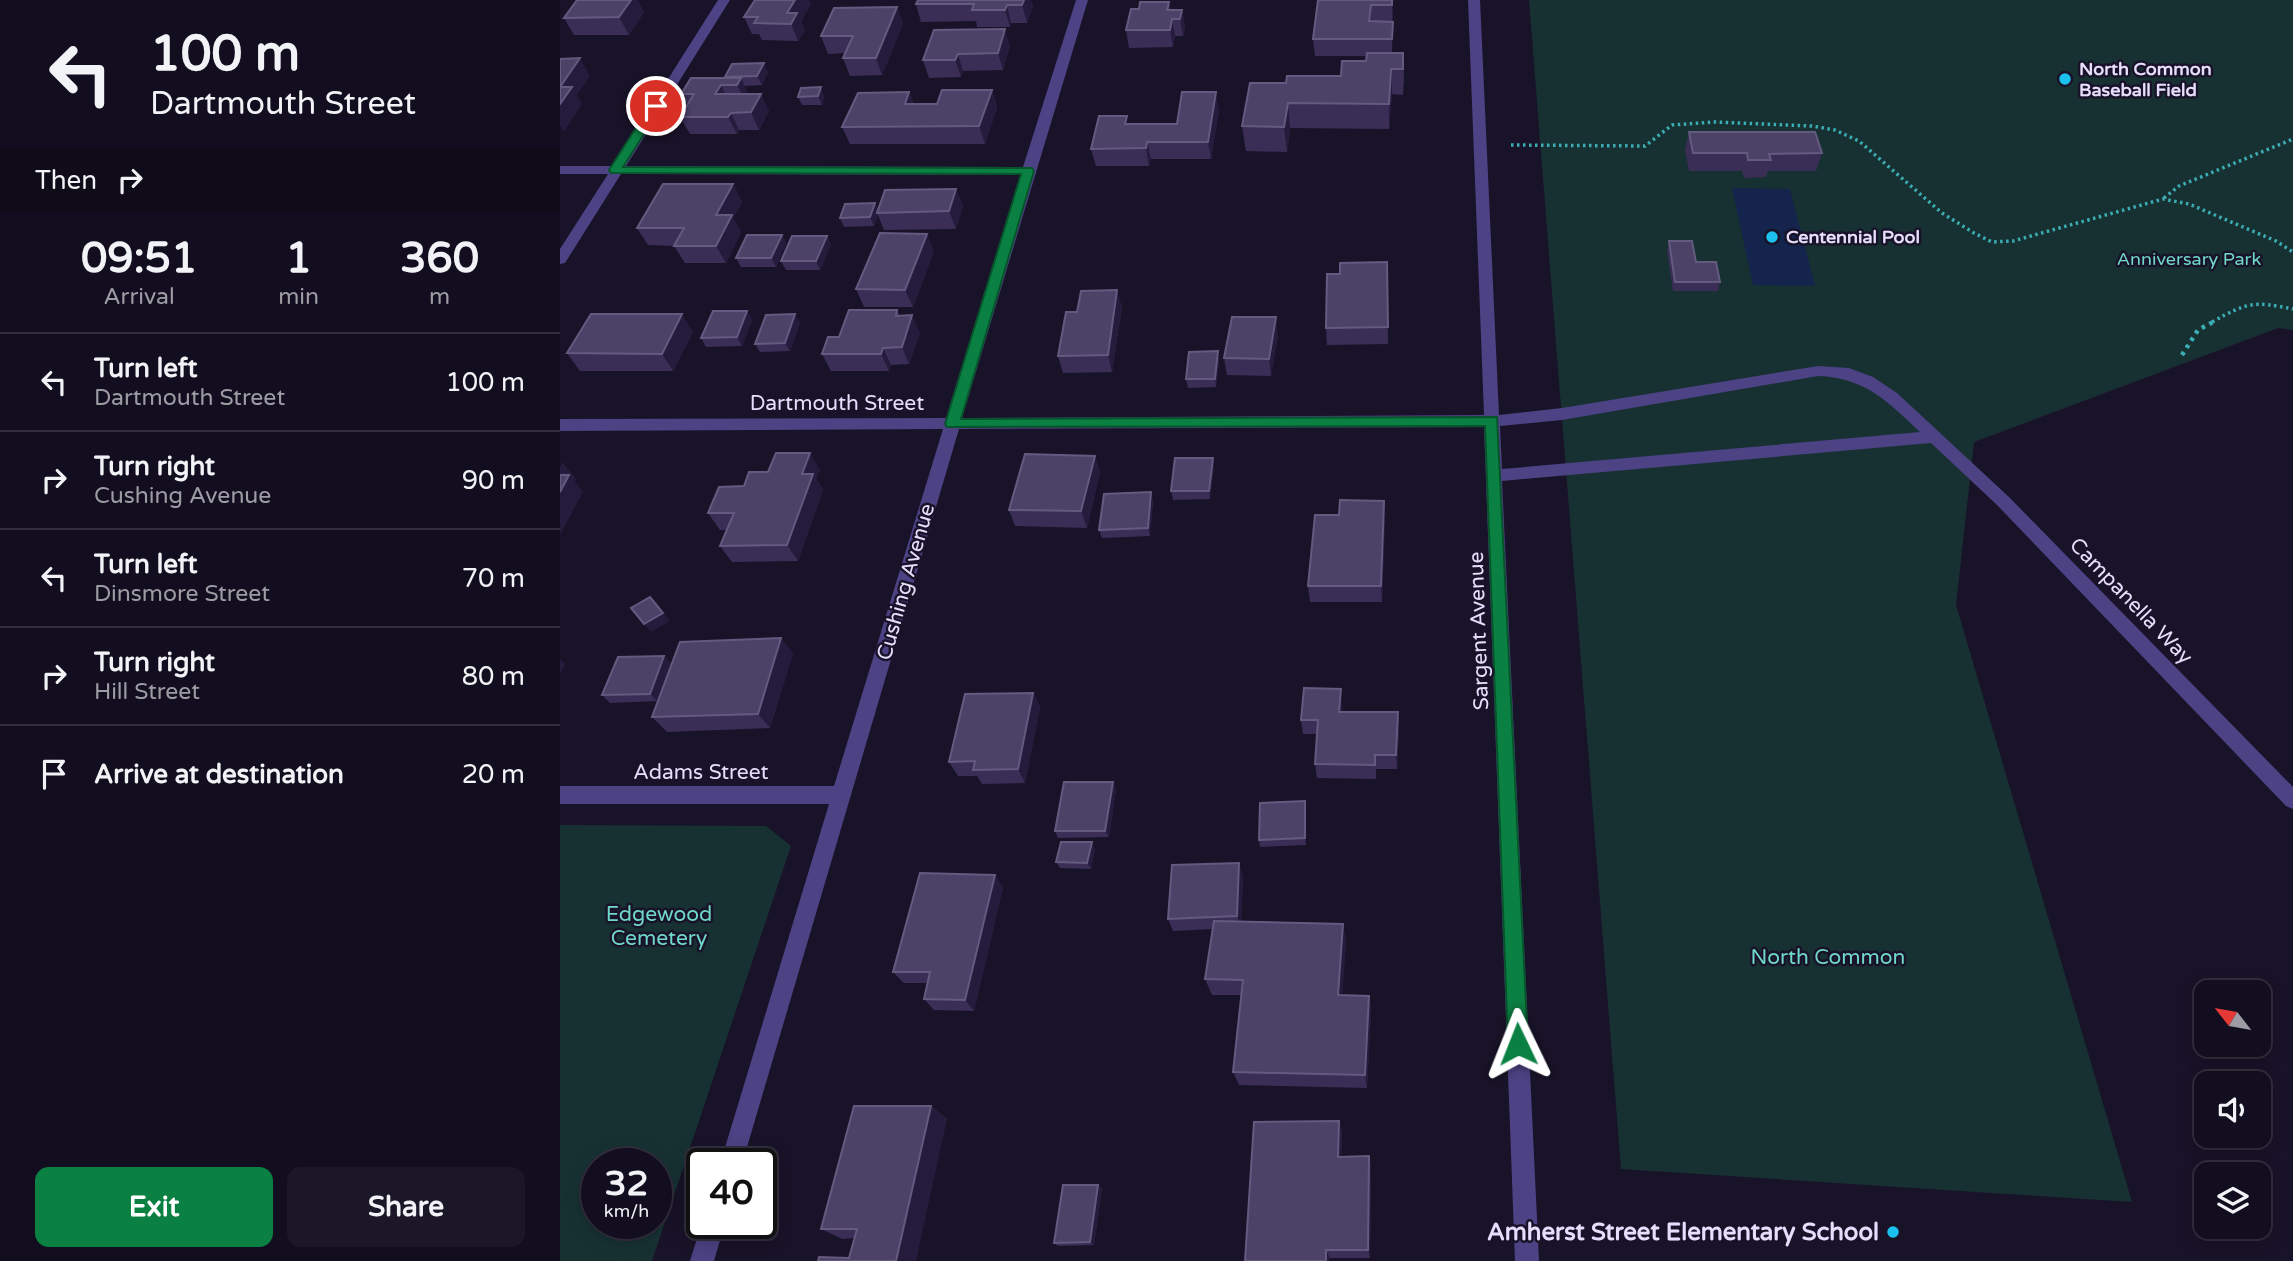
<!DOCTYPE html>
<html lang="en">
<head>
<meta charset="utf-8">
<style>
  :root { --surface:#130e1f; --page:#1c1728; --text:#f1f3f6; --muted:#9d9ca4; --line:#322e3d; --accent:#0b8043 }
  body { margin:0; font-family:"Varela Round",sans-serif; background:var(--page); color:var(--text); height:100vh; display:flex; flex-direction:column; font-size:26px; white-space:nowrap }
  * { box-sizing:border-box; margin:0 }
  p { font-size:23px; color:var(--muted) }
  .icon { flex:none; width:38px; height:38px; fill:none; stroke:currentColor; stroke-width:2; stroke-linecap:round; stroke-linejoin:round }
  .map { position:relative; flex:1; overflow:hidden }
  .details { display:flex; flex-direction:column; background:var(--surface); width:560px }
  .details>* { flex:none }
  .guide { background:#130e1f; color:var(--text); overflow:hidden }
  .needle { width:46px; rotate:301deg }
  .controls { position:absolute; left:1634px; top:980px; display:grid; gap:14px }
  .controls a { display:grid; place-items:center; width:77px; height:77px; border-radius:14px; background:var(--surface); box-shadow:0 4px 18px #0003,0 0 0 2px var(--line); font-size:35px }
  .speed { position:absolute; left:21px; top:1148px; display:flex; gap:14px; font-size:35px; font-weight:700; text-align:center }
  .speed>* { display:grid; place-content:center; width:91px; height:91px; border-radius:50%; background:var(--surface); box-shadow:0 4px 18px #0003,0 0 0 2px var(--line); line-height:1 }
  .speed small { font-size:18px; font-weight:400 }
  .speed .limit { border:4px solid #111; border-radius:10px; background:#fff; color:#111 }
  .pin { position:absolute; display:grid; place-items:center; width:60px; height:60px; color:#fff; margin:-30px; border:4px solid #fff; border-radius:50%; box-shadow:0 2px 7px #0007 }
  .me { position:absolute; width:77px; margin:-38px; rotate:358deg; stroke-linejoin:round; filter:drop-shadow(0 0 5px #0008) }
  .turn { display:flex; align-items:center; gap:24px; height:147px; padding:0 35px; font-size:32px }
  .turn .icon { width:91px; height:91px; stroke-width:2.5 }
  .turn b { display:block; font-size:49px; line-height:60px }
  .then { display:flex; align-items:center; height:66px; padding:0 35px; background:#0003; gap:14px; font-size:26px }
  .eta { display:flex; justify-content:space-evenly; align-items:center; height:119px; text-align:center }
  .eta b { font-size:42px; font-weight:700; line-height:49px }
  .primary-button { display:flex; gap:14px; margin-top:auto; padding:14px 35px }
  .primary-button a { flex:1; height:80px; border-radius:14px; background:var(--accent); color:#fff; font-size:28px; font-weight:700; line-height:80px; text-align:center }
  .primary-button a+a { background:var(--page); color:var(--text) }
  ul { padding:0; list-style:none }
  li { display:flex; align-items:center; gap:21px; height:98px; padding:0 35px; border-top:2px solid var(--line) }
  li div { flex:1 }
  li b { display:block; font-size:26px }
  li em { font-style:normal }
  main { display:flex; flex:1; min-height:0 }
  .map>svg:first-child { display:block }
</style>
</head>
<body>
<main>
<section class="details">
<div class="guide">
<div class="turn"><svg class="icon" aria-label="left" viewBox="0 0 24 24"><path d="M17 20v-9H6M10 6l-5 5 5 5"/></svg><div><b>100 m</b>Dartmouth Street</div></div>
<div class="then">Then<svg class="icon" aria-label="right" viewBox="0 0 24 24"><path d="M7 20v-9h11M14 6l5 5-5 5"/></svg></div>
</div>
<div class="eta">
<div><b>09:51</b><p>Arrival</p></div>
<div><b>1</b><p>min</p></div>
<div><b>360</b><p>m</p></div>
</div>
<ul>
<li><svg class="icon" aria-label="left" viewBox="0 0 24 24"><path d="M17 20v-9H6M10 6l-5 5 5 5"/></svg><div><b>Turn left</b><p>Dartmouth Street</p></div><em>100 m</em></li>
<li><svg class="icon" aria-label="right" viewBox="0 0 24 24"><path d="M7 20v-9h11M14 6l5 5-5 5"/></svg><div><b>Turn right</b><p>Cushing Avenue</p></div><em>90 m</em></li>
<li><svg class="icon" aria-label="left" viewBox="0 0 24 24"><path d="M17 20v-9H6M10 6l-5 5 5 5"/></svg><div><b>Turn left</b><p>Dinsmore Street</p></div><em>70 m</em></li>
<li><svg class="icon" aria-label="right" viewBox="0 0 24 24"><path d="M7 20v-9h11M14 6l5 5-5 5"/></svg><div><b>Turn right</b><p>Hill Street</p></div><em>80 m</em></li>
<li><svg class="icon" aria-label="arrive" viewBox="0 0 24 24"><path d="M6 21V4h12l-3 4 3 4H6"/></svg><div><b>Arrive at destination</b></div><em>20 m</em></li>
</ul>
<div class="primary-button"><a>Exit</a><a>Share</a></div>
</section>
<div class="map">
<svg width="1733" height="1261" viewBox="0 0 1733 1261">
  <rect width="100%" height="100%" fill="#191329"/>
  <g fill="#173133" fill-rule="evenodd">
    <polygon points="969,0 1733,0 1733,330 1718,328 1414,442 1396,605 1572,1202 1061,1169"/>
    <path d="M0 825 206 826 231 846 92 1261H0ZM37 1164H96V1223H37Z"/>
  </g>
  <polygon fill="#14244c" points="1172,188 1230,189 1255,286 1193,285"/>
  <g fill="none" stroke-linecap="round" stroke-linejoin="round">
    <g stroke="#3badb3" stroke-width="3.5" stroke-dasharray="2.5 3.5" stroke-linecap="butt">
      <polyline points="951,145 1085,146 1112,125 1154,122 1252,126 1275,130 1299,141 1382,213 1414,233 1432,242 1453,241 1603,199 1629,204 1716,241 1733,252"/>
      <polyline points="1604,198 1619,186 1733,139"/>
      <path d="M1652 322C1688 302 1693 301 1733 309"/>
    </g>
    <polyline stroke="#3badb3" stroke-width="4.5" stroke-dasharray="3.5 5" stroke-linecap="butt" points="1622,355 1638,330 1655,321"/>
    <g fill="#4c4284" fill-rule="evenodd">
      <path d="M158 0H170L66 166 463 167 516 0H528L402 418 924 415 908 0H920L939 415 1002 408 1258 366 1289 368 1313 377 1337 393 1449 497 1733 787V809L1726 806 1437 505 1371 443 942 481 979 1261H955L924 427 399 429 182 1164H160L269 804H0V786H274L383 429 0 431V419L386 418 461 175 61 174 5 263 0 264V249L48 174H0V166H53ZM1258 376C1306 378 1327 401 1360 432L942 469 940 426 1002 420Z"/>
      <polygon points="142,1222 165,1223 154,1261 130,1261"/>
    </g>
  </g>
  <g fill="#3a2e56">
    <polygon points="17,0 77,0 84,12 69,35 14,35 4,18"/>
    <polygon points="358,0 473,6 467,23 451,23 450,27 417,27 416,21 361,22 356,4"/>
    <polygon points="758,0 833,0 832,53 843,53 844,78 843,95 832,94 829,129 730,128 727,152 686,151 682,126 726,83 781,76 806,61 807,56 755,56 753,39"/>
    <polygon points="609,2 610,10 622,10 625,27 623,36 615,36 613,47 569,48 566,30 579,9"/>
    <polygon points="251,4 241,21 245,30 238,41 202,40 199,34 192,34 184,17"/>
    <polygon points="337,7 343,24 322,75 290,76 283,58 285,53 268,54 261,36"/>
    <polygon points="374,30 450,46 443,70 403,71 401,77 369,78 363,60"/>
    <polygon points="208,72 202,85 184,86 188,94 209,111 199,130 179,130 177,134 130,134 120,117 127,105 121,94 165,78"/>
    <polygon points="432,90 437,107 425,144 290,144 282,127 349,92 354,104 377,104"/>
    <polygon points="264,96 262,105 242,105 238,97"/>
    <polygon points="659,110 651,159 591,159 589,166 536,166 531,149 617,124"/>
    <polygon points="1129,132 1262,153 1256,171 1208,171 1206,177 1184,178 1182,171 1129,171 1125,150"/>
    <polygon points="173,184 182,202 173,218 181,232 166,263 125,263 114,246 88,245 77,228"/>
    <polygon points="315,203 318,209 403,206 396,229 324,230 318,215 314,226 284,227 280,218"/>
    <polygon points="222,235 226,243 216,267 181,267 176,258"/>
    <polygon points="267,236 271,245 260,270 226,270 221,261"/>
    <polygon points="1109,241 1160,282 1158,291 1113,291 1107,250"/>
    <polygon points="374,251 353,307 304,307 296,289"/>
    <polygon points="827,262 828,344 767,345 766,328 780,274"/>
    <polygon points="562,307 552,372 503,373 498,356"/>
    <polygon points="337,310 340,316 360,333 349,364 331,365 329,371 271,371 262,354 279,337"/>
    <polygon points="187,311 192,320 182,346 146,347 141,338"/>
    <polygon points="240,322 230,351 200,352 195,344"/>
    <polygon points="133,332 113,371 20,371 7,353"/>
    <polygon points="718,335 711,376 667,375 664,358"/>
    <polygon points="659,360 656,387 628,388 626,379"/>
    <polygon points="535,456 540,472 527,528 455,526 449,510"/>
    <polygon points="654,467 650,499 613,500 611,491"/>
    <polygon points="260,470 256,479 263,490 238,561 172,562 160,546 167,530 160,530 148,513 184,486"/>
    <polygon points="593,500 590,536 542,538 539,530"/>
    <polygon points="824,501 825,517 822,602 750,602 748,586 779,515"/>
    <polygon points="233,653 210,728 107,732 92,717"/>
    <polygon points="104,656 111,664 97,701 50,703 42,695"/>
    <polygon points="473,693 480,707 465,783 422,784 417,776 398,776 389,762"/>
    <polygon points="782,704 782,712 838,712 839,727 837,769 816,769 816,779 757,778 755,764 757,734 743,734 741,720"/>
    <polygon points="556,789 549,837 498,838 495,831"/>
    <polygon points="746,808 746,845 700,847 699,840"/>
    <polygon points="535,849 531,869 500,868 496,862"/>
    <polygon points="683,876 681,921 783,924 786,941 782,995 809,996 811,1011 807,1088 679,1085 673,1072 682,995 652,995 645,979 652,929 613,931 608,919"/>
    <polygon points="443,887 414,1011 374,1010 364,999 368,983 344,983 333,972"/>
    <polygon points="371,1106 387,1119 289,1258 294,1238 282,1239 261,1229"/>
    <polygon points="779,1121 782,1133 781,1157 809,1156 811,1168 810,1258 770,1258 769,1261 685,1261"/>
    <polygon points="542,1188 534,1245 498,1246 494,1243"/>
  </g>
  <g fill="#251b3c">
    <polygon points="71,0 77,0 84,12 69,35 59,17"/>
    <polygon points="235,0 249,0 251,4 241,21 245,30 238,41 227,13"/>
    <polygon points="464,0 471,0 473,6 467,23 462,5"/>
    <polygon points="832,0 833,0 833,6 832,23"/>
    <polygon points="447,5 451,23 450,27 445,10"/>
    <polygon points="337,7 343,24 322,75 316,58"/>
    <polygon points="622,10 625,27 623,36 620,19"/>
    <polygon points="612,19 615,36 613,47 610,30"/>
    <polygon points="445,29 450,46 443,70 438,53"/>
    <polygon points="398,54 403,71 401,77 395,60"/>
    <polygon points="20,58 30,76 17,95 22,104 4,132 0,125 0,87"/>
    <polygon points="204,63 208,72 202,85 197,76"/>
    <polygon points="831,69 832,94 829,129 829,104"/>
    <polygon points="181,78 189,95 186,102 177,85"/>
    <polygon points="161,85 169,102 155,94"/>
    <polygon points="261,87 264,96 262,105 258,96"/>
    <polygon points="432,90 437,107 425,144 419,126"/>
    <polygon points="349,92 356,110 345,104"/>
    <polygon points="656,92 659,110 651,159 648,142"/>
    <polygon points="201,94 209,111 199,130 191,112"/>
    <polygon points="728,103 730,128 727,152 724,127"/>
    <polygon points="171,113 179,130 177,134 168,117"/>
    <polygon points="587,142 591,159 589,166 586,148"/>
    <polygon points="173,184 182,202 173,218 181,232 166,263 156,246 156,215"/>
    <polygon points="396,189 403,206 396,229 389,211"/>
    <polygon points="315,203 319,212 317,213 318,215 314,226 310,217"/>
    <polygon points="367,234 374,251 353,307 345,290"/>
    <polygon points="222,235 226,243 216,267 211,258"/>
    <polygon points="267,236 271,245 260,270 256,261"/>
    <polygon points="557,290 562,307 552,372 548,355"/>
    <polygon points="187,311 192,320 182,346 177,337"/>
    <polygon points="122,314 133,332 113,371 102,354"/>
    <polygon points="235,314 240,322 230,351 225,343"/>
    <polygon points="352,315 360,333 349,364 342,347"/>
    <polygon points="716,317 718,335 711,376 709,359"/>
    <polygon points="323,348 331,365 329,371 321,354"/>
    <polygon points="658,351 659,360 656,387 655,379"/>
    <polygon points="250,453 260,470 256,479 263,490 238,561 227,545 242,474"/>
    <polygon points="535,456 540,472 527,528 521,511"/>
    <polygon points="653,458 654,467 650,499 649,491"/>
    <polygon points="2,462 16,479 15,482 23,492 0,535 0,467"/>
    <polygon points="591,492 593,500 590,536 588,528"/>
    <polygon points="824,501 825,517 822,602 821,586"/>
    <polygon points="90,597 110,621 91,632 84,624"/>
    <polygon points="221,638 233,653 210,728 198,714"/>
    <polygon points="104,656 111,664 97,701 90,694"/>
    <polygon points="0,659 5,664 0,674"/>
    <polygon points="781,689 782,704 781,726 779,712"/>
    <polygon points="473,693 480,707 465,783 458,769"/>
    <polygon points="838,712 839,727 837,769 836,755"/>
    <polygon points="553,782 556,789 549,837 545,831"/>
    <polygon points="745,801 746,808 746,845 745,838"/>
    <polygon points="532,842 535,849 531,869 527,863"/>
    <polygon points="679,863 683,876 681,928 677,916"/>
    <polygon points="435,875 443,887 414,1011 405,1000"/>
    <polygon points="783,924 786,941 781,1010 778,995"/>
    <polygon points="809,996 811,1011 807,1088 805,1075"/>
    <polygon points="371,1106 387,1119 356,1261 336,1261"/>
    <polygon points="779,1121 782,1133 781,1168 778,1157"/>
    <polygon points="809,1156 811,1168 810,1258 808,1250"/>
    <polygon points="538,1185 542,1188 534,1245 530,1242"/>
    <polygon points="766,1250 770,1258 769,1261 766,1261"/>
  </g>
  <g fill="#4c4167" stroke="#645a7f" stroke-width="2">
    <polygon points="17,0 71,0 59,17 4,18"/>
    <polygon points="195,0 235,0 227,13 237,13 231,24 194,23 198,17 184,17"/>
    <polygon points="358,0 464,0 462,5 447,5 445,10 412,10 414,4 356,4"/>
    <polygon points="758,0 832,0 832,5 811,5 809,21 833,22 832,39 753,39"/>
    <polygon points="580,2 609,2 607,10 622,10 620,19 612,19 610,30 566,30 571,9 579,9"/>
    <polygon points="337,7 316,58 283,58 293,36 261,36 274,8"/>
    <polygon points="445,29 438,53 398,54 395,60 363,60 374,30"/>
    <polygon points="807,53 843,53 843,69 831,69 829,104 728,103 724,127 682,126 690,83 726,83 727,76 781,76 782,61 806,61"/>
    <polygon points="20,58 0,87 0,59"/>
    <polygon points="204,63 197,76 165,77 172,64"/>
    <polygon points="131,78 181,78 177,85 161,85 155,94 201,94 191,112 171,113 168,117 120,117 134,94 121,94"/>
    <polygon points="0,87 12,87 0,104"/>
    <polygon points="261,87 258,96 238,97 241,88"/>
    <polygon points="382,90 432,90 419,126 282,127 298,93 349,92 345,104 377,104"/>
    <polygon points="622,92 656,92 648,142 587,142 586,148 531,149 539,116 567,116 565,124 617,124"/>
    <polygon points="1129,132 1255,132 1262,153 1209,154 1211,160 1188,160 1187,153 1133,153"/>
    <polygon points="103,184 173,184 156,215 172,215 156,246 114,246 124,228 77,228"/>
    <polygon points="396,189 389,211 317,213 325,190"/>
    <polygon points="315,203 310,217 280,218 285,204"/>
    <polygon points="320,233 367,234 345,290 296,289"/>
    <polygon points="187,235 222,235 211,258 176,258"/>
    <polygon points="232,236 267,236 256,261 221,261"/>
    <polygon points="1109,241 1132,241 1136,262 1156,262 1160,282 1115,282"/>
    <polygon points="827,262 828,327 766,328 767,274 780,274 780,263"/>
    <polygon points="557,290 548,355 498,356 506,312 517,312 521,291"/>
    <polygon points="289,310 337,310 336,316 352,315 342,347 323,348 321,354 262,354 268,337 279,337"/>
    <polygon points="153,311 187,311 177,337 141,338"/>
    <polygon points="31,314 122,314 102,354 7,353"/>
    <polygon points="235,314 225,343 195,344 206,315"/>
    <polygon points="672,317 716,317 709,359 664,358"/>
    <polygon points="658,351 655,379 626,379 629,352"/>
    <polygon points="216,453 250,453 242,474 253,474 227,545 160,546 174,513 148,513 159,487 184,486 189,472 208,472"/>
    <polygon points="465,454 535,456 521,511 449,510"/>
    <polygon points="615,458 653,458 649,491 611,491"/>
    <polygon points="0,475 9,475 0,492"/>
    <polygon points="591,492 588,528 539,530 544,494"/>
    <polygon points="780,500 824,501 821,586 748,586 755,515 779,515"/>
    <polygon points="90,597 103,613 84,624 71,608"/>
    <polygon points="221,638 198,714 92,717 120,642"/>
    <polygon points="104,656 90,694 42,695 58,657"/>
    <polygon points="744,688 781,689 779,712 838,712 836,755 815,755 815,765 755,764 758,720 741,720"/>
    <polygon points="473,693 458,769 413,770 415,761 389,762 405,694"/>
    <polygon points="504,782 553,782 545,831 495,831"/>
    <polygon points="745,801 745,838 699,840 700,803"/>
    <polygon points="501,842 532,842 527,863 496,862"/>
    <polygon points="679,863 677,916 608,919 612,865"/>
    <polygon points="360,873 435,875 405,1000 364,999 370,972 333,972"/>
    <polygon points="654,921 783,924 778,995 809,996 805,1075 673,1072 683,980 645,979"/>
    <polygon points="294,1106 371,1106 336,1261 258,1261 259,1257 289,1258 297,1229 261,1229"/>
    <polygon points="779,1121 778,1157 809,1156 808,1250 766,1250 766,1261 685,1261 694,1122"/>
    <polygon points="503,1185 538,1185 530,1242 494,1243"/>
  </g>
  <polygon fill="#0b8043" stroke="#07532c" stroke-width="2" points="96,103 102,106 63,167 472,168 474,171 401,419 937,417 968,1044 965,1051 958,1054 951,1051 948,1044 925,426 387,427 385,424 461,174 51,173 49,170 90,106"/>
  <g fill="#1bc0ec" stroke="#191329" stroke-width="2.5">
    <circle cx="1505" cy="79" r="7"/>
    <circle cx="1212" cy="237" r="7"/>
    <circle cx="1333" cy="1232" r="7"/>
  </g>
  <g text-anchor="middle" dominant-baseline="central" stroke-width="5" stroke-linejoin="round" paint-order="stroke">
    <g font-size="18" font-weight="bold" fill="#e5defc" stroke="#191329" text-anchor="start">
      <text x="1519" y="69">North Common<tspan x="1519" dy="21">Baseball Field</tspan></text>
      <text x="1226" y="237">Centennial Pool</text>
    </g>
    <g font-size="18" fill="#6fd8c9" stroke="#191329">
      <text x="1629" y="259">Anniversary Park</text>
    </g>
    <g font-size="21" fill="#e5defc" stroke="#191329">
      <text x="277" y="403">Dartmouth Street</text>
      <text transform="translate(346 582) rotate(-74)">Cushing Avenue</text>
      <text transform="translate(1571 601) rotate(46)">Campanella Way</text>
      <text transform="translate(919 631) rotate(-92)">Sargent Avenue</text>
      <text x="141" y="772">Adams Street</text>
    </g>
    <g font-size="21" fill="#6fd8c9" stroke="#191329">
      <text x="99" y="914">Edgewood<tspan x="99" dy="24">Cemetery</tspan></text>
      <text x="1268" y="957">North Common</text>
    </g>
    <g font-size="24" font-weight="bold" fill="#e5defc" stroke="#191329" text-anchor="end">
      <text x="1319" y="1232">Amherst Street Elementary School</text>
    </g>
  </g>
</svg>
<div class="controls">
<a><svg class="needle" viewBox="-14 -14 28 28"><path d="M0-13l5 13h-10z" fill="#e53935"/><path d="M0 13l5-13h-10z" fill="#9d9ca4"/></svg></a>
<a><svg class="icon" aria-label="sound" viewBox="0 0 24 24"><path d="M4 9h4l5-4v14l-5-4H4zM17 9q2 3 0 6"/></svg></a>
<a><svg class="icon" aria-label="layers" viewBox="0 0 24 24"><path d="M12 4l9 5-9 5-9-5zM3 14l9 5 9-5"/></svg></a>
</div>
<div class="speed"><div>32<small>km/h</small></div><div class="limit">40</div></div>
<div class="pin" style="left:96px;top:106px;background:#d93025"><svg class="icon" aria-label="arrive" viewBox="0 0 24 24"><path d="M6 21V4h12l-3 4 3 4H6"/></svg></div>
<svg class="me" style="left:958px;top:1044px" viewBox="-20 -20 40 40"><path d="M0-17L14 15 0 8-14 15z" fill="#0b8043" stroke="#fff" stroke-width="4"/></svg>
</div>
</main>
</body>
</html>
